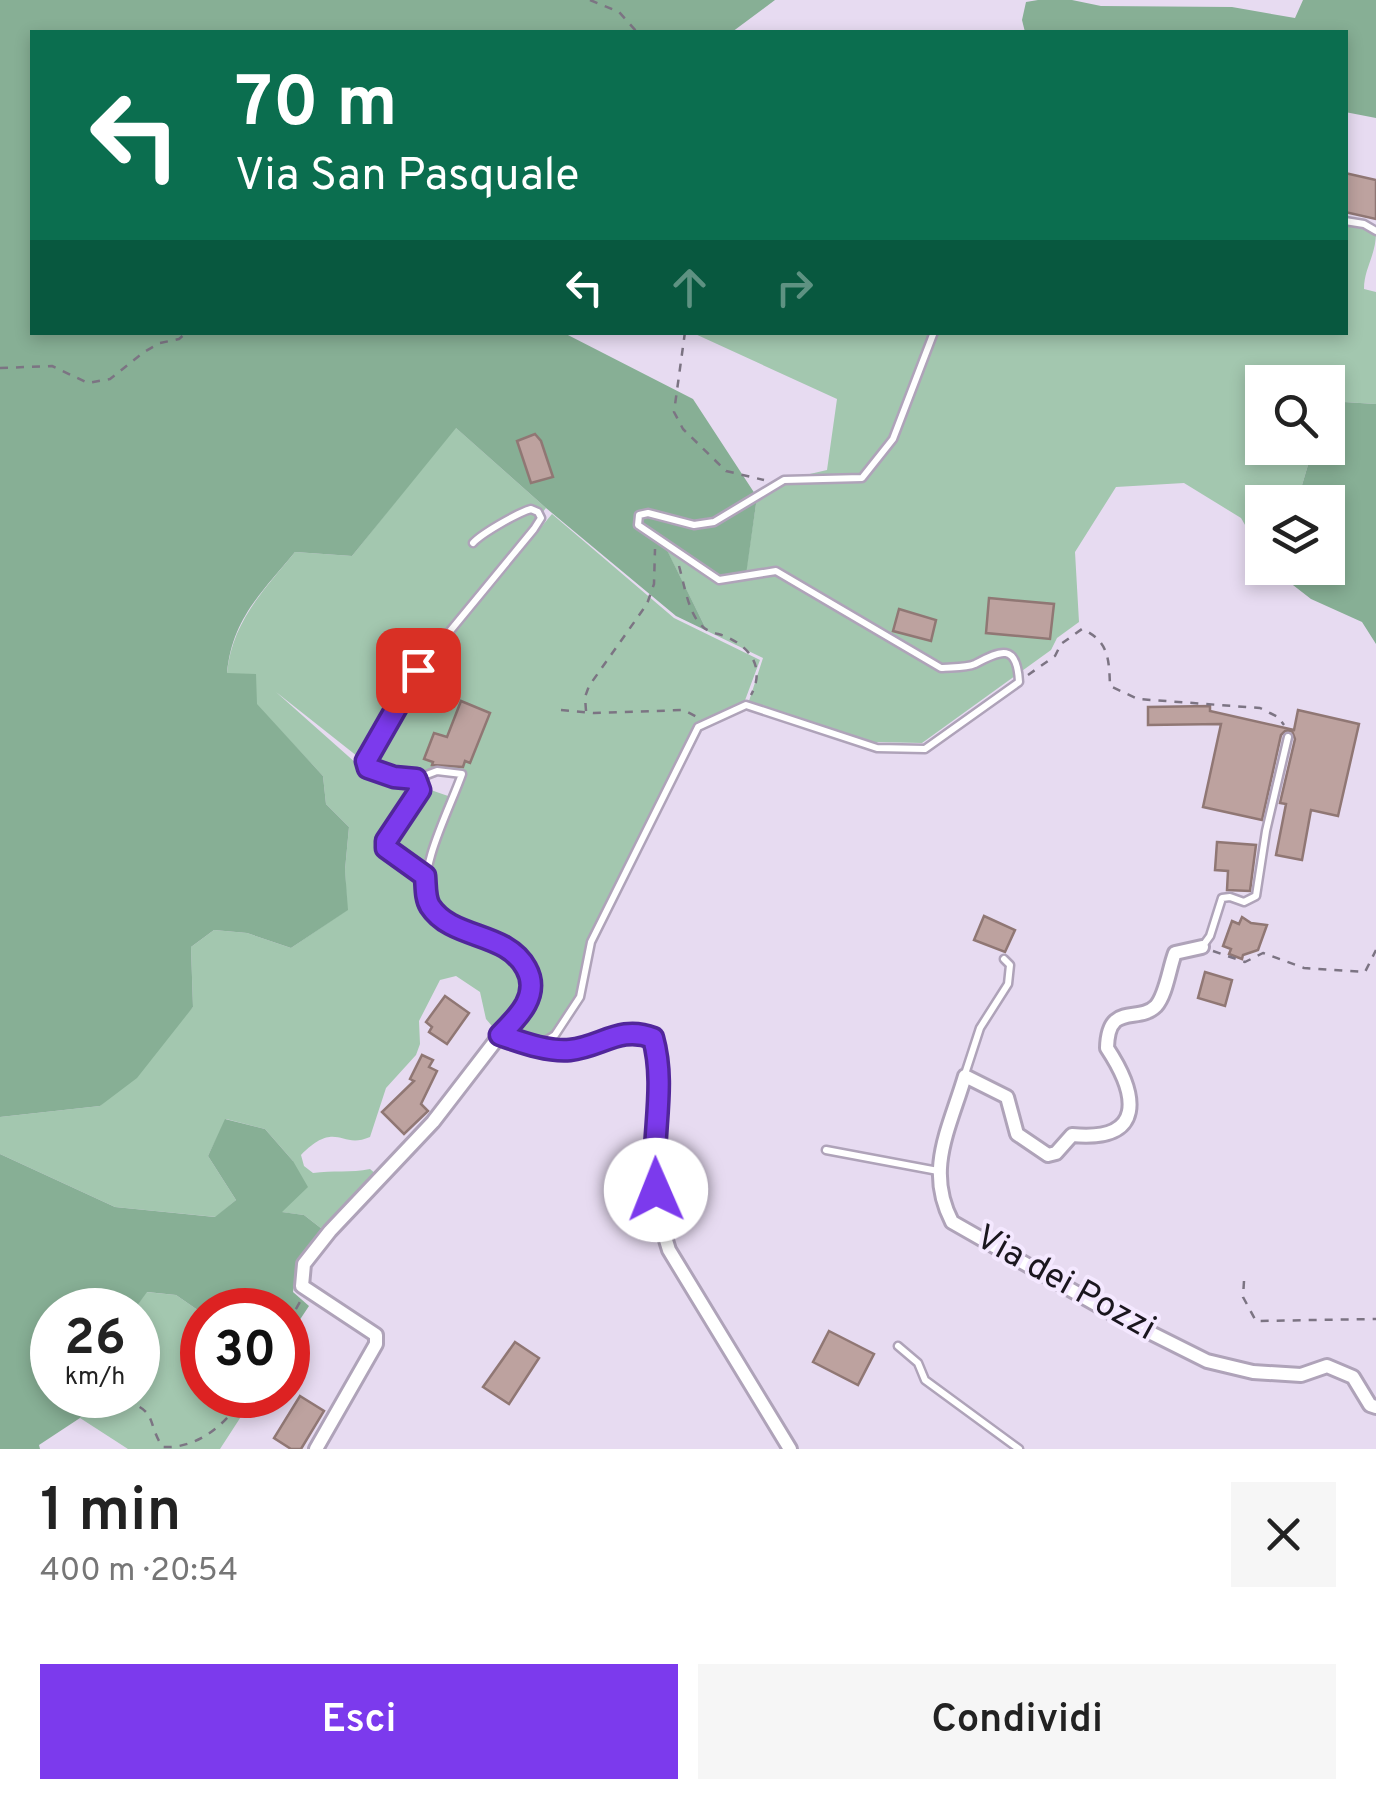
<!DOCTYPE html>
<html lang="it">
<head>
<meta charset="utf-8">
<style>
  :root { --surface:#fff; --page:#f6f6f6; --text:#222; --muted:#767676; --accent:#7c3aed }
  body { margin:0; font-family:Overpass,sans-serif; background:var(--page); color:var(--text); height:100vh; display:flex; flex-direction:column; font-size:38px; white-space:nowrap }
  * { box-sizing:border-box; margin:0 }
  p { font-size:32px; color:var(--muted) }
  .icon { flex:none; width:55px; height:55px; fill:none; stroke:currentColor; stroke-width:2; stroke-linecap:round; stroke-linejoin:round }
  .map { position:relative; height:1449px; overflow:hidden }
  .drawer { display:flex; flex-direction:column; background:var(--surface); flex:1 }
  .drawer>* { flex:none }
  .banner { position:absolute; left:30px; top:30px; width:1318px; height:305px; border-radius:0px; box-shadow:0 5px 15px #0003; background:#0b6e4f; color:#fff; overflow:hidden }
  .controls { position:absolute; left:1245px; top:365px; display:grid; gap:20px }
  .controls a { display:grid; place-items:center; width:100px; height:100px; border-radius:0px; background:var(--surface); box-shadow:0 5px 15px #0003; font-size:50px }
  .speed { position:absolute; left:30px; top:1288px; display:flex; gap:20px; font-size:50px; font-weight:700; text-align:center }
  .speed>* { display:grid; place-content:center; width:130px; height:130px; border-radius:50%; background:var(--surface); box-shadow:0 5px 15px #0003; line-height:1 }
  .speed small { font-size:25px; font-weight:400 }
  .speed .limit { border:15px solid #d22; background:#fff; color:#111 }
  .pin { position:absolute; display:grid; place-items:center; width:85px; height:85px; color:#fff; margin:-42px; border-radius:20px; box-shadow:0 5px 15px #0006 }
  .me { position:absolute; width:110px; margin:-55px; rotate:359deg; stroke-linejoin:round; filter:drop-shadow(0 0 8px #0008) }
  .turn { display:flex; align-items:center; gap:35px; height:210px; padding:0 40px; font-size:45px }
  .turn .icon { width:130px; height:130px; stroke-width:2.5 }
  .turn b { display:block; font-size:70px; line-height:85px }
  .lanes { display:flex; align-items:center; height:95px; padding:0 40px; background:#0003; justify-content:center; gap:50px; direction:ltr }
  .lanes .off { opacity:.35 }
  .round { display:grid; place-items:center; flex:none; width:105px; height:105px; border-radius:0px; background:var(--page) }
  .summary { display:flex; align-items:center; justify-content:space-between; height:170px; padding:0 40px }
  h1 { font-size:60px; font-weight:600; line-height:75px }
  .cta { display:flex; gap:20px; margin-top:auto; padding:20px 40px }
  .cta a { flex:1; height:115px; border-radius:0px; background:var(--accent); color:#fff; font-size:40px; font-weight:600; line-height:115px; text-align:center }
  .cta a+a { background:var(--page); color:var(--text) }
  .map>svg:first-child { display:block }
</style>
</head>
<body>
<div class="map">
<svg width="1376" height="1449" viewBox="0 0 1376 1449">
  <rect width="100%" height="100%" fill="#e7dbf1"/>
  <g fill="#a3c7af">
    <path d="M1345 221 1364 224 1376 232C1376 256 1364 268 1364 289L1376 292V404L1328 401V382H1262V448H1313L1297 502H1262V554L1241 518 1184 483 1116 487 1075 552 1079 622 1057 638 1051 650 922 743 874 742 749 701 763 658 707 631 663 543 719 580 745 578 757 497 784 480 827 470 837 399 693 333 1345 332Z"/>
    <path d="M455 427 546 508 415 667 362 760 276 692 366 772 413 783 415 790 382 840V850L421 878C422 888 421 900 427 908 458 954 587 942 497 1032L486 1019 480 992 456 976 440 980 419 1021 420 1044 416 1055 386 1088 370 1137C340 1150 337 1119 301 1155L304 1166 313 1173C333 1170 351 1173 370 1169L376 1174 322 1229 304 1215 281 1212 293 1161 265 1129 226 1119 208 1156 236 1200 216 1217 115 1207 0 1154V1117L100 1106 193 1007 191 947 214 930 247 933 291 948 347 910 345 870 349 827 326 804 323 776 227 673C232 622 263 591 295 552L352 556Z"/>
    <path d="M552 514 674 618 760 660 744 703 695 725 588 941 577 996 553 1033 536 1043 506 1034C524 1015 544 993 529 967 509 931 439 930 430 898 422 867 455 803 466 772L437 768 415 776 371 766 370 761 421 671Z"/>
    <polygon points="425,788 451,797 426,864 406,859 394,849"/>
    <polygon points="146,1292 176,1295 202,1313 202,1395 255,1395 220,1449 128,1449 80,1418 103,1395 138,1395 138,1310 134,1310"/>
  </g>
  <g fill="#87af95">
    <path d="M0 0H775L732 32H32V332L564 333 693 399 757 497 746 575H720L660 536 707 631 676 616 546 508 456 428 352 556 295 552C262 592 232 619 227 673L256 674 257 704 323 776 326 804 349 827 345 870 348 910 291 948 247 933 214 930 191 947 193 1007 137 1078 100 1106 0 1117Z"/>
    <polygon points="1038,0 1072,0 1101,6 1232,7 1295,18 1303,0 1376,0 1376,118 1345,112 1345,32 1025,32 1022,20 1026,2"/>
    <polygon points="1328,401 1376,404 1376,644 1362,622 1311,599 1271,568 1328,568 1328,502 1297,502 1313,448 1328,448"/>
    <polygon points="225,1119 265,1129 293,1161 308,1187 282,1212 304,1215 322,1229 298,1261 293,1292 309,1306 295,1327 288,1327 288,1310 202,1310 202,1313 176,1295 147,1292 134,1310 52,1310 52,1395 103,1395 80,1418 39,1445 40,1449 0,1449 0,1154 115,1207 215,1217 236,1200 208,1156"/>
  </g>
  <g fill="#bda29f" stroke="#907774" stroke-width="2.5">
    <polygon points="1345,173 1376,180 1376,219 1345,212"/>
    <polygon points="535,434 541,441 553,477 531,483 517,441"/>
    <polygon points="989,598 1054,604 1050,639 986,633"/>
    <polygon points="899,609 936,620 931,641 893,631"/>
    <polygon points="461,701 490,713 470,763 465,761 463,767 432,765 433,762 424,759 434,733 447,737"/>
    <polygon points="1210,706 1210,711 1294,730 1298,710 1359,724 1338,816 1311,810 1302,860 1276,855 1286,804 1280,803 1295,739 1292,731 1285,731 1281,735 1262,820 1203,807 1221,724 1148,725 1148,707"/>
    <polygon points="1217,842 1256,845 1250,891 1227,890 1228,871 1215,870"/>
    <polygon points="984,916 1015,930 1005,952 974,940"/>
    <polygon points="1242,917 1251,923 1267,925 1258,950 1243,955 1242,959 1229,954 1231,949 1223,946 1232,921 1239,924"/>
    <polygon points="1205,972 1232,980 1225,1006 1198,998"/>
    <polygon points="445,996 469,1013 447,1044 429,1032 432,1027 426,1022"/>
    <polygon points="422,1055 433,1060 429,1067 437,1071 421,1104 428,1111 404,1134 382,1112 414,1081 410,1079"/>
    <polygon points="829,1331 874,1354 858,1385 813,1362"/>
    <polygon points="515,1342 539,1358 509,1404 483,1387"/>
    <polygon points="300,1396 324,1411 301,1449 291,1449 274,1438"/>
  </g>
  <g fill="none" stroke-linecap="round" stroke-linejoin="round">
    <g stroke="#afa3b9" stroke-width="11">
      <g id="lane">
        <polyline points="1345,221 1364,224 1376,231"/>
        <path d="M416 779 368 768 366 761 418 670 534 529 541 518 538 512 531 509C517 513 481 534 473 543"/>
        <path d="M425 876 386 848V841L420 790 416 779 437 771 462 774C451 806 418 868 427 900 437 934 506 932 526 968 541 994 519 1016 501 1034"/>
        <polyline points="1202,947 1210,936 1222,898 1230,897 1244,902 1256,896 1266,831 1288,737"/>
        <path d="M541 1044 555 1035 580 997 591 942 698 727 746 705 877 748 925 749 1019 682C1017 643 1001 650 975 664 966 668 952 667 941 668L776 571 719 580 638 525 639 515 648 513 694 525 714 522 784 480 862 478 893 439 934 332"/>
        <polyline points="965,1074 980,1028 1008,984 1010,965 1004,959"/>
        <polyline points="826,1150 938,1171"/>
        <polyline points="898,1346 918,1363 925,1380 1019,1449"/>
      </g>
    </g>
    <g stroke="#afa3b9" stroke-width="18">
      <g id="street">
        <path d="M1202 947 1175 953C1169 969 1166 995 1156 1006 1138 1024 1108 1001 1107 1048 1138 1095 1146 1142 1072 1135L1056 1153 1048 1155 1017 1134 1007 1097 965 1076C949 1130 925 1170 952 1222L1115 1315 1207 1361 1253 1372 1301 1375 1327 1366 1353 1377 1370 1405 1376 1407"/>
        <path d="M316 1449 376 1344V1335L302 1286 304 1264 330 1231 433 1122 500 1035C521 1042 547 1052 570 1050 601 1047 620 1025 653 1038 664 1081 653 1121 653 1164 653 1194 660 1222 669 1250L790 1449"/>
      </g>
    </g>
    <g stroke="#7c7483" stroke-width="2.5" stroke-dasharray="8 8" stroke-linecap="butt">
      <polyline points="590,0 619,12 637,32"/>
      <polyline points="685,332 674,412 683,429 726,471 764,480"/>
      <polyline points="0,368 52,366 88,383 110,379 144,352 160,343 179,339 187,332"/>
      <path d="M679 566C684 583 688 612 701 625 709 634 720 633 729 638 754 650 764 671 751 695"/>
      <path d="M1028 675 1055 656 1061 644 1082 629C1109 641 1109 659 1110 686L1138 699 1260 708 1278 717 1284 725"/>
      <polyline points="561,710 594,713 684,710 697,717"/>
      <polyline points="586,711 585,697 589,686 647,604 654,584 655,549"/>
      <polyline points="1213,951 1245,962 1263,953 1304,968 1365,972 1376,950"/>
      <polyline points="1244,1281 1243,1297 1256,1321 1376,1319"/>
      <polyline points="288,1323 301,1300"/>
      <path d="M126 1407 130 1403C157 1411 148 1427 163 1447 198 1449 228 1423 244 1395"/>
    </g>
    <use href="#lane" stroke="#fff" stroke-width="6"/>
    <use href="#street" stroke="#fff" stroke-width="12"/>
  </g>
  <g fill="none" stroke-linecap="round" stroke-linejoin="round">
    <g stroke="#51269a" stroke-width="25">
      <path id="route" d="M418 670 366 761 368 768 394 777 416 779 420 790 386 841V848L425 876C426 886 425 898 430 906 452 940 506 931 526 968 541 995 518 1017 500 1035 521 1042 547 1052 570 1050 601 1047 620 1025 653 1038 667 1088 650 1139 656 1190"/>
    </g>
    <use href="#route" stroke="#7c3aed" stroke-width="18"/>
  </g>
  <g text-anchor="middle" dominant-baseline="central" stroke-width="8" stroke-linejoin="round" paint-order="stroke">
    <g font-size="35" fill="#1a161e" stroke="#f4e8ff">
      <text transform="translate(1065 1284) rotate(29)">Via dei Pozzi</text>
    </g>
  </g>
</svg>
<div class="controls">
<a><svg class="icon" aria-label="search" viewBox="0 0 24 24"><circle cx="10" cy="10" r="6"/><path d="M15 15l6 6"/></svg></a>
<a><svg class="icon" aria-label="layers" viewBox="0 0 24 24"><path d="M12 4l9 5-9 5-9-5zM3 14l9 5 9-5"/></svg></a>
</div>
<div class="speed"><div>26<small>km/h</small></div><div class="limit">30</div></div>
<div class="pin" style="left:418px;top:670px;background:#d93025"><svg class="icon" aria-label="arrive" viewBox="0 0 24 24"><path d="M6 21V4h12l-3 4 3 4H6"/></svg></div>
<svg class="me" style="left:656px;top:1190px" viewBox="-20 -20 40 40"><circle r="19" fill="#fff"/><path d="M0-13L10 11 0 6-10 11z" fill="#7c3aed"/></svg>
<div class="banner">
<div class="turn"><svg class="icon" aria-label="left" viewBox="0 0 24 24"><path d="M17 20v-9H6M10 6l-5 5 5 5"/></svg><div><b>70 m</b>Via San Pasquale</div></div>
<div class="lanes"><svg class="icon" aria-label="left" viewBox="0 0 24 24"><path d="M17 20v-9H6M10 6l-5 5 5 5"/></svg><svg class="icon off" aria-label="ahead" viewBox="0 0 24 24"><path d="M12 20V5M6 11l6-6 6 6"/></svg><svg class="icon off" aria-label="right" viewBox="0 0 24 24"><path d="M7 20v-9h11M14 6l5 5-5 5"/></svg></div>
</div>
</div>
<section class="drawer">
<div class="summary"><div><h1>1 min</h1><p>400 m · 20:54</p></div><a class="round"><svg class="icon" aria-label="close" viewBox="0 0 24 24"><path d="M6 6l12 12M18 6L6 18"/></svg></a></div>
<div class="cta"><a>Esci</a><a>Condividi</a></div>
</section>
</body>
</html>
